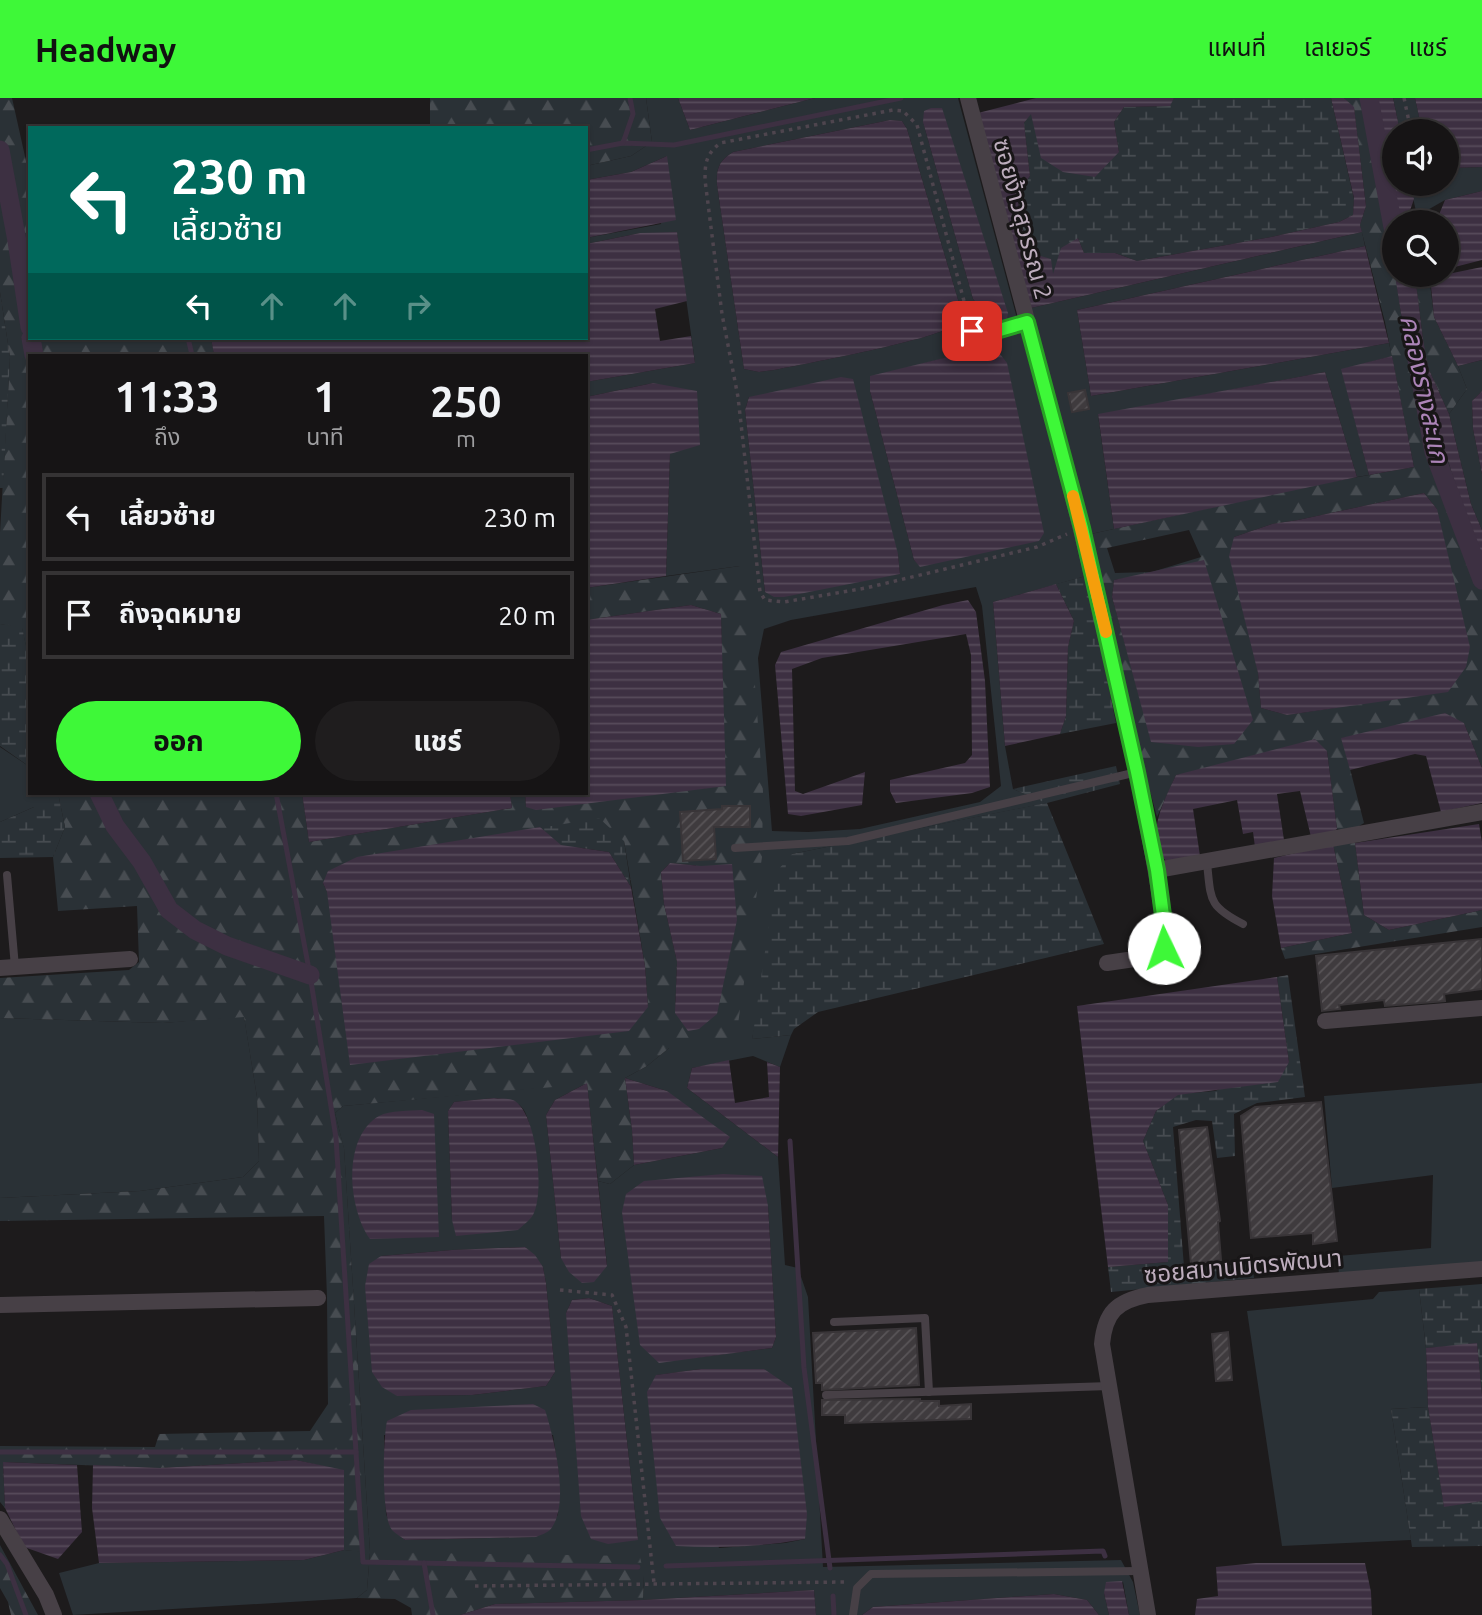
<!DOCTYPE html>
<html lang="th">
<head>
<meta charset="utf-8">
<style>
  :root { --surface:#161415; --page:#1f1d1e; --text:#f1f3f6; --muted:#9e9ea0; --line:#353334; --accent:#3ef838 }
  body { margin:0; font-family:Ubuntu,"Noto Sans Thai",sans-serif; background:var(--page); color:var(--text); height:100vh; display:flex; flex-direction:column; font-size:26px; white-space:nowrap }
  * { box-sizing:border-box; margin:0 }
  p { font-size:23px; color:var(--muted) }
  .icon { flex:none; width:38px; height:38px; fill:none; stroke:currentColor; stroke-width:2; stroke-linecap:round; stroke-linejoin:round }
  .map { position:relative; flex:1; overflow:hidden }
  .details { position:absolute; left:28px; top:256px; width:560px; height:441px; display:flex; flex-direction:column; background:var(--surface); border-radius:0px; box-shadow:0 2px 5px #0004,0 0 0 2px var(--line) }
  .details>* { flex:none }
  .hud { position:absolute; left:28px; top:28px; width:560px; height:214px; border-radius:0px; box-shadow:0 2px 5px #0004,0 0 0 2px var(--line); background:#00695c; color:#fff; overflow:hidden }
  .controls { position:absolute; left:1382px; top:21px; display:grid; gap:14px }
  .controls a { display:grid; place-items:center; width:77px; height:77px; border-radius:50%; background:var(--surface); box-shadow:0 2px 5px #0004,0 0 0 2px var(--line); font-size:35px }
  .pin { position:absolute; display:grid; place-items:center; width:60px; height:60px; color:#fff; margin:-30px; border-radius:14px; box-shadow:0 4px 10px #0006 }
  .me { position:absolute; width:77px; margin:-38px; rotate:357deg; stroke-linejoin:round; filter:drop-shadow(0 0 5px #0008) }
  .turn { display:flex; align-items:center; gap:24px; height:147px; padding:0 28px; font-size:32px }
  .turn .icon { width:91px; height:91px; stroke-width:2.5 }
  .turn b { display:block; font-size:49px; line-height:60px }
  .lanes { display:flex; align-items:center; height:66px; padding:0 28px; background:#0003; justify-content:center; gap:35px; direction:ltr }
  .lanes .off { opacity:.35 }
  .eta { display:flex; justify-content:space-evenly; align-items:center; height:119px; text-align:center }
  .eta b { font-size:42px; font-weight:700; line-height:49px }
  .primary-button { display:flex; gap:14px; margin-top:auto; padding:14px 28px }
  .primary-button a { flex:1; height:80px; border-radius:42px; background:var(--accent); color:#111; font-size:28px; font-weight:700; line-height:80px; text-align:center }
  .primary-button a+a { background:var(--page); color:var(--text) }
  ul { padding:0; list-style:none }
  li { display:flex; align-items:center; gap:21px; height:88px; margin:0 14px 10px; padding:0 14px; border:4px solid var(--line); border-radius:0px }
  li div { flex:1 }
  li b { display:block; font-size:26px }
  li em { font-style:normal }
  header { display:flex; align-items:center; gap:42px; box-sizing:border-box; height:98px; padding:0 35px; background:var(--accent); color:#111 }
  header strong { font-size:33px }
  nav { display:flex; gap:38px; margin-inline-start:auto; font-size:24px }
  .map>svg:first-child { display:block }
</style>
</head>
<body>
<header>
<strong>Headway</strong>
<nav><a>แผนที่</a><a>เลเยอร์</a><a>แชร์</a></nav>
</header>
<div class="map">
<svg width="1482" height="1517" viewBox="0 0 1482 1517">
  <defs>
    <pattern id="forest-firs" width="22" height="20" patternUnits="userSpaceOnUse" patternTransform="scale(1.75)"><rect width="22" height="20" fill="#2a3136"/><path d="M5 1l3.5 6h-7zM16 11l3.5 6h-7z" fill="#474c51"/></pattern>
    <pattern id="wetland-marsh" width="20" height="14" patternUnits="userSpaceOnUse" patternTransform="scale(1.75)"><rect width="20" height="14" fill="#2a3136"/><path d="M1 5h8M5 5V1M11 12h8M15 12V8" fill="none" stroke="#474c51"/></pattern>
    <pattern id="water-rules" width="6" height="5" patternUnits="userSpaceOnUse" patternTransform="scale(1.75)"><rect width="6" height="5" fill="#3d3042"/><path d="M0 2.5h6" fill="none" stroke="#574b5b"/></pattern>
    <pattern id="building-hatch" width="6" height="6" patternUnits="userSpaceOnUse" patternTransform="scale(1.75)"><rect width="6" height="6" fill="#3f3b3e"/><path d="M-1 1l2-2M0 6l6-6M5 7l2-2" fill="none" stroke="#595558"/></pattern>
  </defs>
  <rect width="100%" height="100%" fill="#1d1b1c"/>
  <g fill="#2a3136" fill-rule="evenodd">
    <path d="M646 0H678L690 32 815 0H958L1086 478 993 504 1005 648 1013 691 1047 705 792 756 752 941 791 937 780 969 753 958 692 970 687 990 778 1059 785 1167 798 1170 808 1199 823 1469 1121 1462 1133 1484 1140 1517H1129L1123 1484 1104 1495 1109 1517H1099L1087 1502 1054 1496 873 1509 862 1517H816L814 1492 643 1502 644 1477 370 1455 367 1492 357 1500 73 1517 59 1475 99 1465 304 1462 344 1452 370 1454 344 1051 335 1015 343 1008 587 985 555 1002 546 1017 561 1160 607 1167 598 1083 610 1086 634 1067 722 1050 667 993 625 980 647 968 669 950 740 468 666 478 670 356 653 285 586 299V284L695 265 677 135H640L586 146V140L661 126 667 58 631 74 586 82V68L631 58 652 44ZM890 22 902 23 907 31 959 205C959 212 960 220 955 226 942 241 803 266 774 272L759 274 744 271 717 87C716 70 719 63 733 54ZM923 24 990 228 985 215 973 201ZM985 250 997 252 921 469 914 462 870 293V279ZM749 299 898 456 900 476 765 494 745 312ZM976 489 982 508 1001 688 980 704 860 731 808 734 772 733 758 560 764 531 791 522ZM494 1000C528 1003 525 1013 534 1043L452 1122 448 1013 454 1004ZM768 1108 776 1239 772 1250 693 1260ZM525 1149 543 1169 546 1185 555 1274 546 1288 472 1297 397 1298 381 1158 452 1152ZM589 1200 612 1208 638 1442 566 1215 572 1202ZM701 1271H764L805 1441 785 1445 719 1450 657 1277ZM384 1337H553L559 1377 558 1417 535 1439 405 1442 392 1431 386 1416Z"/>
    <polygon points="1393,0 1415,0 1422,33 1400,33"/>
    <polygon points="1447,67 1451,70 1482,69 1482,93 1445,102 1417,118 1410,86 1447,86"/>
    <polygon points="1362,134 1365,148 1077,212 1091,298 1389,245 1392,258 1342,272 1369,377 1357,379 1325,274 1098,317 1114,431 1091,436 1031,210"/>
    <polygon points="1482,262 1482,293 1472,303 1473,331 1482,376 1482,432 1471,406 1449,316 1467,291 1458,268"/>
    <polygon points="0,649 30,669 30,695 34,695 34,709 0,724"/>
    <polygon points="244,918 257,999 259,1063 243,1079 140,1093 0,1100 0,920 163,925"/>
    <polygon points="1482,985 1482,1167 1339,1179 1338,1158 1431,1150 1433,1077 1332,1090 1324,998"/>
    <polygon points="1419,1191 1426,1250 1428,1309 1391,1311 1411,1442 1282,1448 1247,1213 1373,1201 1379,1194"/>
  </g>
  <g fill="url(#forest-firs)" fill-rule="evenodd">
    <polygon points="0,0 12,0 30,81 30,240 211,240 214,257 30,257 30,566 22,530 0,526 0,435 10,259 0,194"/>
    <polygon points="430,0 646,0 652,44 631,58 586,68 586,30 430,30"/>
    <path d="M1344 0H1375L1393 84 1390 137 1401 216 1482 469V670L1464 625 1342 640 1364 725 1349 734 1337 731 1327 653 1176 677 1157 719 1130 618 1091 436 1319 386 1414 369 1385 224 1360 127 1366 108 1354 10ZM1424 395 1437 411 1334 610 1287 617 1261 610 1258 575 1234 439 1272 426 1298 422ZM1189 432 1201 459 1152 474 1115 475 1107 450ZM1132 479 1152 644 1112 499 1114 482Z"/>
    <polygon points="1415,177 1429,177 1434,219 1458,268 1467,291 1449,316 1426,265"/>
    <path d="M740 468 748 493 763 694 762 759 736 940 669 950 647 968 625 980 632 1032 634 1067 610 1086 598 1083 587 986 343 1008 335 1015 344 1050 370 1454 631 1458 640 1459 644 1477 643 1502 495 1506 460 1517H412L411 1510 395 1501 357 1500 367 1492 370 1455 344 1452V1373L296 1362 160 1370 3 1364 5 1410 0 1404V1348L155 1349 159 1336 310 1333 328 1306 327 1199 324 1118 0 1123V1100L140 1093 243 1079 259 1063 257 999 244 919 163 925 0 920V880L129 872 139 864 137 808 58 813 53 759 65 729 58 695H302L309 744 512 710 510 695H525L526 709 725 688 721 516 691 507 586 522V490ZM624 743 645 868 648 909 327 794 323 785ZM670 765 701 768 732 766 737 822 717 916 675 915 677 864 664 806 661 774Z"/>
    <polygon points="1355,745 1364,817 1389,832 1482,812 1482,829 1285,861 1281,850 1352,835 1333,746"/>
    <polygon points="0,1447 38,1517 11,1517 8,1504 0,1490"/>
  </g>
  <g fill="url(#wetland-marsh)">
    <path d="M1174 0H1331L1354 101 1353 117 1339 124 1271 139 1137 163 1115 155H1084L1078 140 1053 178C1026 146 1020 135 1018 94L1030 78 1024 25 1031 15 1119 54 1114 24 1124 9 1169 8Z"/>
    <polygon points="0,194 10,259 3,390 0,390"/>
    <polygon points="1086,478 1116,625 1060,636 1066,618 1068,549 1074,523 1056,486"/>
    <polygon points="0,526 22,529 30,566 30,669 0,648"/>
    <polygon points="1116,668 1120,686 1047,705 1104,846 818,914 794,931 791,937 752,941 777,773 792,756 1046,705 1013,691"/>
    <polygon points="34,695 58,695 65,729 53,759 0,760 0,724 34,709"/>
    <polygon points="599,720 624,743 631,789 609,754 561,747 540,730"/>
    <polygon points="1288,877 1305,999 1257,1005 1234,1016 1235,1058 1217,1060 1212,1023 1196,1022 1173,1029 1184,1169 1252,1166 1254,1180 1111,1194 1108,1169 1168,1164 1168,1107 1143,1043 1156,1013 1178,996 1215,993 1289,964 1277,879"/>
    <polygon points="1482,1186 1482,1297 1477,1246 1426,1250 1419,1191"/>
    <polygon points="1428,1309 1444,1408 1482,1403 1482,1448 1412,1449 1391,1311"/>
  </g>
  <g fill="url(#water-rules)">
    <polygon points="678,0 815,0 690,32"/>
    <polygon points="1036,0 1174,0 1170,8 1124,9 1114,24 1119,54 1095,79 1063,74 1041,60 1031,16 1024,25 1030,78 1018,94 1019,125 1034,156 1051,161 1053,176 1061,150 1078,140 1084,155 1115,155 1137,163 1271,139 1339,124 1353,117 1354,100 1331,0 1344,0 1354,9 1366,108 1360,127 1362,134 1031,210 978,15"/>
    <polygon points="1375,0 1393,0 1400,33 1395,33 1395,86 1410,86 1414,101 1406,124 1395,124 1395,173 1390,137 1393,84"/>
    <polygon points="1415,0 1482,0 1482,69 1451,70 1447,67 1447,33 1422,33"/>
    <polygon points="931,10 942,10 1008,215 1006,226 990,228 985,215 973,201 923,24 924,13"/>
    <path d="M890 22 902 23 907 31 959 205C959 213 960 220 955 226 942 241 803 266 774 272L759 274 744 271 717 87C716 70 719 63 733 54Z"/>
    <polygon points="667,58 676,122 586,140 586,82 631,74"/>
    <polygon points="1482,93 1482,162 1447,171 1447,124 1436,124 1445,102"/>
    <polygon points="677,134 687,203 655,211 660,243 691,238 695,265 586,284 586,257 214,257 211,240 586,240 586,146 640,135"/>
    <polygon points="1365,148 1389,245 1091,298 1077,212"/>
    <polygon points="1482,169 1482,262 1458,268 1434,219 1431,189 1443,177"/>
    <polygon points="1395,177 1415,177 1426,265 1449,316 1471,406 1482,432 1482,469 1401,216"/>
    <polygon points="985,250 997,252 1007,265 1044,435 1039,443 920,469 914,462 870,293 870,278"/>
    <polygon points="1392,258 1414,369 1369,377 1341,271"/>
    <polygon points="1325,274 1357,379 1114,431 1098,316"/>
    <polygon points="841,279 853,281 898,456 900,476 784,499 774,499 765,494 745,312 749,299"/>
    <polygon points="653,285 697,293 700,347 670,356 666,478 586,490 586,299"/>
    <polygon points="1482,293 1482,376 1473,331 1472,303"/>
    <polygon points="1424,395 1437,411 1470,549 1466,569 1448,594 1287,617 1261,610 1258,575 1229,458 1234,439 1272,426 1298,422"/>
    <polygon points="1204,462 1253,622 1234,646 1198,649 1151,644 1112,499 1114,482"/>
    <polygon points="1056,486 1074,523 1068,549 1066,618 1060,636 1005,648 993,504"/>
    <polygon points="968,502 976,514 985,583 990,689 972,695 896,705 890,693 890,682 965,665 972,657 971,557 966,536 822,560 792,571 795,693 803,696 865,674 862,707 801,718 788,716 775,567 781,554 943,507"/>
    <polygon points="691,507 721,516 726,688 536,712 526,709 525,695 586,695 586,522"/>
    <polygon points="1445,615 1464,625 1482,670 1482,705 1441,714 1426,658 1415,656 1350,672 1341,640"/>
    <path d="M1315 641 1327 653 1337 731 1328 737 1311 739 1300 693 1277 696 1284 742 1255 749 1253 734 1243 736 1237 702 1193 711 1200 758 1166 763C1144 738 1164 703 1176 677Z"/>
    <polygon points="302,695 510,695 512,710 309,744"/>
    <polygon points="1479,726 1482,744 1482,812 1389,832 1364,817 1355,745"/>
    <polygon points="540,729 561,747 609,754 631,789 645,868 648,909 629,933 350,967 327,794 323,785 328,773 357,759"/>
    <polygon points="1333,746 1352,835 1281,850 1272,798 1274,760"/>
    <polygon points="670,765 701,768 732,766 737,822 717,916 699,931 688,933 675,915 677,864 664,806 661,774"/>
    <polygon points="1277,879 1289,964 1278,984 1178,997 1156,1013 1143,1043 1168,1107 1168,1164 1108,1169 1077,908"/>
    <polygon points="729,962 735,1005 769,999 767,964 780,969 778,1059 687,990 692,970"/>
    <polygon points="625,980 667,993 730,1039 722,1050 634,1067 632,1032"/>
    <polygon points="587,985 607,1168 594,1184 582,1185 569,1174 561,1160 546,1017 555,1002"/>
    <path d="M494 1000C500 1001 510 1000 515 1003 537 1017 545 1095 533 1117 530 1122 522 1128 518 1132L456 1138 452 1122 448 1013 454 1004Z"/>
    <path d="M422 1012 434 1016 439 1139 370 1141C348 1110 342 1039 379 1018 390 1012 410 1013 422 1012Z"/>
    <polygon points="723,1076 762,1078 768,1108 776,1239 772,1250 659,1265 640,1247 622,1114 626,1096 644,1083"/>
    <polygon points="525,1149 535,1157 543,1169 546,1185 555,1274 546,1288 472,1297 397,1298 382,1289 372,1274 365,1188 369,1166 381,1158 452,1152"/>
    <polygon points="589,1200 612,1208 638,1442 608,1446 591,1441 581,1418 566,1215 572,1202"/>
    <polygon points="1477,1245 1482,1297 1482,1403 1444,1409 1428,1309 1426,1250"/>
    <path d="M701 1271H764L792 1290 807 1416 805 1441C762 1449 719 1450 676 1448L660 1420 647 1294 656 1277Z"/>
    <path d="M533 1306 545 1312C554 1340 571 1407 550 1432 547 1435 540 1437 536 1439L405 1442C401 1439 395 1435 392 1432 381 1418 383 1341 387 1323L411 1312Z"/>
    <polygon points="296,1362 344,1372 344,1452 304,1462 99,1465 92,1410 93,1367 160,1370"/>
    <polygon points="3,1364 77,1367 82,1434 58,1461 24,1449 5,1410"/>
    <polygon points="1256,1465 1365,1465 1371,1494 1372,1517 1195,1517 1197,1501 1218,1498 1216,1469"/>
    <polygon points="1122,1483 1129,1517 1109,1517 1104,1495 1106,1484"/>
    <polygon points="814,1492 816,1517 460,1517 495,1506 643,1502"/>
    <polygon points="1054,1496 1087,1502 1099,1517 862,1517 873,1509"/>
  </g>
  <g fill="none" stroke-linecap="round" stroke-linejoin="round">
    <g stroke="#3d3042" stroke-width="5">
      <polyline points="623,45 674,47 901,0"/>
      <polyline points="586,52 623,45 633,16 630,0"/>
      <polyline points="20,164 30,162"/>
      <polyline points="188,240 192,257"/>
      <polyline points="276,695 310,877 336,1040 363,1464 638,1469"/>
      <polyline points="790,1043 804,1270 830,1470"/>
      <polyline points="0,1354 356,1354"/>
      <polyline points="0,1457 7,1466 26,1517"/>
      <polyline points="424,1465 433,1517"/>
      <polyline points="666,1468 1103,1453 1105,1458"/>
      <polyline points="833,1498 834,1517"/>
    </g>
    <g stroke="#3d3042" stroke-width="19">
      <polyline points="1369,0 1395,140"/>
      <polyline points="0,52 17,143 30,229"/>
      <polyline points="31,240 34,257"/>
      <polyline points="1414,245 1434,354 1482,482"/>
      <polyline points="99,695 115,728 142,764 169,812 195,832 227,848 310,877"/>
    </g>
  </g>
  <g fill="url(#building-hatch)" stroke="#393538" stroke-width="2">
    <polygon points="1085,292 1089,311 1072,314 1068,295"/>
    <polygon points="722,708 750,708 750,729 714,729 716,761 683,763 680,714 722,711"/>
    <polygon points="1482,841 1482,891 1444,896 1445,903 1385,908 1384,902 1339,907 1340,911 1322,913 1316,858"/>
    <polygon points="1321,1004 1337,1143 1313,1146 1313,1135 1251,1140 1241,1018 1255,1009"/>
    <polygon points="1207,1029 1220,1123 1218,1124 1221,1162 1191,1166 1179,1032"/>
    <polygon points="916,1230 919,1287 822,1292 822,1285 816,1285 813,1235"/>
    <polygon points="1228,1234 1232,1282 1216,1283 1212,1236"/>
    <polygon points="920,1301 920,1303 939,1303 939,1308 971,1306 971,1321 845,1325 845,1317 822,1317 822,1302"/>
  </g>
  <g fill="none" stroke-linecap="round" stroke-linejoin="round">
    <g stroke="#4e454e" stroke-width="3.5" stroke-dasharray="3.5 5" stroke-linecap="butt">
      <polyline points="1404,0 1411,33"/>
      <path d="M964 203 917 27 903 13 893 12 720 45C706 57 705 64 705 82L722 216 738 299 760 494 765 502 784 504 866 490 1037 449 1067 436"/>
      <polyline points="560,1192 612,1197 626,1229 654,1485"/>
      <polyline points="475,1488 847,1484"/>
    </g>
    <g stroke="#474046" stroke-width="8">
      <polyline points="967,214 972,233 979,238 1027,224"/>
      <polyline points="735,750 848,743 1137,674"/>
      <path d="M1207 765C1211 802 1208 808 1243 826"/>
      <polyline points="7,777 15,869"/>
      <polyline points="834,1224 925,1220 929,1294"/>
      <polyline points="826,1297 1110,1288"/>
      <polyline points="853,1517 857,1490 871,1476 1139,1473"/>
    </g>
    <g stroke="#474046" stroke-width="16">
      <path d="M968 0C1016 184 1068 368 1110 554 1132 649 1153 744 1166 840L1164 850 1155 858 1107 865"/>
      <polyline points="1157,772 1482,714"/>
      <polyline points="0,870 130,861"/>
      <polyline points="1325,923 1482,910"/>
      <polyline points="0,1207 318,1200"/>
      <polyline points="0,1421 46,1497 54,1517"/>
      <path d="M1148 1517 1102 1246C1105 1214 1117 1203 1148 1197L1482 1171"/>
    </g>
  </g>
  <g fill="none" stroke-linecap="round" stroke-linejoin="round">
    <g stroke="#28a124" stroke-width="18">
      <polyline id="route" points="972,233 979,238 1027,224 1082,430 1137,674 1157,772 1166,840 1164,850"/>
    </g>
    <use href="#route" stroke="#3ef838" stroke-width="12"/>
    <polyline stroke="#f59e0b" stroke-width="12" points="1073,398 1106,534"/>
  </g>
  <g text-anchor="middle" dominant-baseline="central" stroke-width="6" stroke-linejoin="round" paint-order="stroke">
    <g font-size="24" fill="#bdadbd" stroke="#181617">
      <text transform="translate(1023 121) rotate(75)">ซอยง้าวสุวรรณ 2</text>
      <text transform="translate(1243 1168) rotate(-5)">ซอยสมานมิตรพัฒนา</text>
    </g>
    <g font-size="26" font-style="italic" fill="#ac84b8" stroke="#181617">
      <text transform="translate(1425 291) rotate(78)">คลองรางสะแก</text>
    </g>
  </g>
</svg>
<div class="controls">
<a><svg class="icon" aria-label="sound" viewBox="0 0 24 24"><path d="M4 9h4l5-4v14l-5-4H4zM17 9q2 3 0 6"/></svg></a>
<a><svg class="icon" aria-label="search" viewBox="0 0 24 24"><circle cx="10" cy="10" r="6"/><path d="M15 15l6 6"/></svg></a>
</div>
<div class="pin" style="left:972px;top:233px;background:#d93025"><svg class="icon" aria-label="arrive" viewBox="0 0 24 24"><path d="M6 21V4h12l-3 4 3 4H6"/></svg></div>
<svg class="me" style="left:1164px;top:850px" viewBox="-20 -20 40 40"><circle r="19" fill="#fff"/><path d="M0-13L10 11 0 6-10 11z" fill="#3ef838"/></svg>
<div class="hud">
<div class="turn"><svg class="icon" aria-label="left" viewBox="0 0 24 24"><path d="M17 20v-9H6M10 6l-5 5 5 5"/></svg><div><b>230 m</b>เลี้ยวซ้าย</div></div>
<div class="lanes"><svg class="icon" aria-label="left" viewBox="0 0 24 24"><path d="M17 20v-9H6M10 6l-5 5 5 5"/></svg><svg class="icon off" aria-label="ahead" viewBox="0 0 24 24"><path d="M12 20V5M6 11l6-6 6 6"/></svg><svg class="icon off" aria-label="ahead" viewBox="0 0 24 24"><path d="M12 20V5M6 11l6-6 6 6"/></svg><svg class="icon off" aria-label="right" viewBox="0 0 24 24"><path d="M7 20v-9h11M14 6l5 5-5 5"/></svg></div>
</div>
<section class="details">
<div class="eta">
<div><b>11:33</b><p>ถึง</p></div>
<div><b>1</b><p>นาที</p></div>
<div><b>250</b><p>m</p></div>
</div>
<ul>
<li><svg class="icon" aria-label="left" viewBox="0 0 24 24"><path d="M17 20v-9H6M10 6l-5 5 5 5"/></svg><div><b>เลี้ยวซ้าย</b></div><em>230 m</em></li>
<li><svg class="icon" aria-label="arrive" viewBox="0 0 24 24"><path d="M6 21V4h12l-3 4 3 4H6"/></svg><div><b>ถึงจุดหมาย</b></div><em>20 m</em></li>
</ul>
<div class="primary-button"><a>ออก</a><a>แชร์</a></div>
</section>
</div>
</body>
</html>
